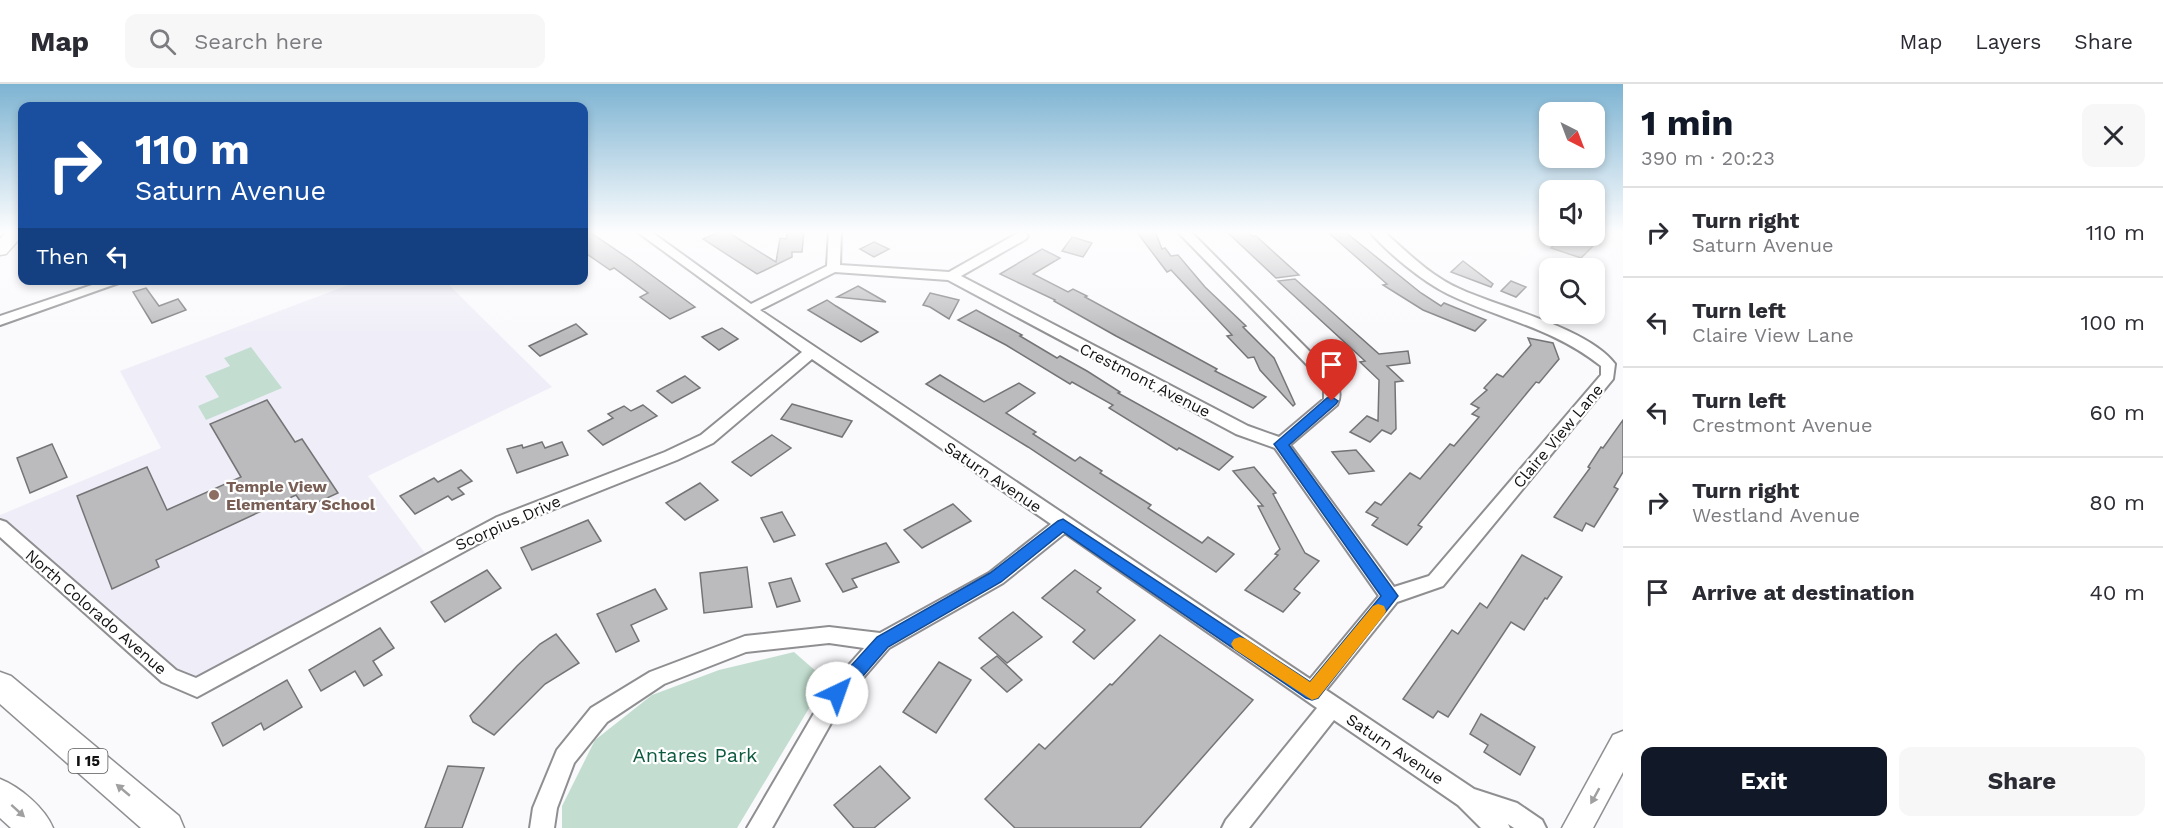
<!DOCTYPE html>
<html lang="en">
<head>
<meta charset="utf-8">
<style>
  :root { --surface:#fff; --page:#f7f7f7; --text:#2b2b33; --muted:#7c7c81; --line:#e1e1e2; --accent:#111827 }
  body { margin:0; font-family:"Work Sans",sans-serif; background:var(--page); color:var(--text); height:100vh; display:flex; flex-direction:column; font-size:22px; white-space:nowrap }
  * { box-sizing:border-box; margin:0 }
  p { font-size:20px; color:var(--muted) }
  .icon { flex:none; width:33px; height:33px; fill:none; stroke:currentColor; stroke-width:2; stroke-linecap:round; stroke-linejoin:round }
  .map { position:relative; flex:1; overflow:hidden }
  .panel { display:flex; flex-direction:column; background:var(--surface); width:540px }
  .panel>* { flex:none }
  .hud { position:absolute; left:18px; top:18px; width:570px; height:183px; border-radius:12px; box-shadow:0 3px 9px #0003; background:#1a4fa0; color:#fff; overflow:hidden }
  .needle { width:39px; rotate:138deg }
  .buttons { position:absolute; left:1539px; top:18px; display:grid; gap:12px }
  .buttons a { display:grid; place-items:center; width:66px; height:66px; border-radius:12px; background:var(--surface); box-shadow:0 3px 9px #0003; font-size:30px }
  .pin { position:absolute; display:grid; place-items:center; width:51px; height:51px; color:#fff; margin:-62px -26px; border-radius:50% 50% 50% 0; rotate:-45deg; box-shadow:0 0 6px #0007 }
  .pin .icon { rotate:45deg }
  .me { position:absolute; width:66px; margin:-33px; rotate:42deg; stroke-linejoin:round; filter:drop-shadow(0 0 4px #0008) }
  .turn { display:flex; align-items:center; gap:21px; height:126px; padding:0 18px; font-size:27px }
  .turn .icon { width:78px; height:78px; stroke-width:2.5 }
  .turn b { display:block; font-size:42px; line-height:51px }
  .then { display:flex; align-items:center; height:57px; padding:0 18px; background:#0003; gap:12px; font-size:22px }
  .round { display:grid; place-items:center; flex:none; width:63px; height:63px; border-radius:12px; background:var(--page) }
  .overview { display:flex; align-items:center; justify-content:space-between; height:102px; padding:0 18px }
  h1 { font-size:36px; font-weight:700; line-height:45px; color:var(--accent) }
  .cta { display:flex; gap:12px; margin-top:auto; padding:12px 18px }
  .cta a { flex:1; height:69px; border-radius:12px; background:var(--accent); color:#fff; font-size:24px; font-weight:700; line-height:69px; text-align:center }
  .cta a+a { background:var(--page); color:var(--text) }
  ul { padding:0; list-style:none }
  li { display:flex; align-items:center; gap:18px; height:90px; padding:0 18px; border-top:2px solid var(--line) }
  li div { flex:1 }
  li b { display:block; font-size:22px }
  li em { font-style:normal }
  header { display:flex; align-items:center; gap:36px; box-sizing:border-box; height:84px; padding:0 30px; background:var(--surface); border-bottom:2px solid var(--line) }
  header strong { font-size:28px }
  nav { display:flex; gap:33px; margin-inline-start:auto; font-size:21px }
  .search { width:420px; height:54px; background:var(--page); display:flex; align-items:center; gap:15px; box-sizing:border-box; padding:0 21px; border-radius:12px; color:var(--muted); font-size:22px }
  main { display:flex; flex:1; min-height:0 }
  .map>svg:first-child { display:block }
</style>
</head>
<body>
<header>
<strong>Map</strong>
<div class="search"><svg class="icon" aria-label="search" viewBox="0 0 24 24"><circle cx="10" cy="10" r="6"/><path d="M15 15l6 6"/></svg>Search here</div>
<nav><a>Map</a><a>Layers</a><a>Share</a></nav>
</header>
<main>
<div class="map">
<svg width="1623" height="744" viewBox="0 0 1623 744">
  <rect width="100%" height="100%" fill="#fafafd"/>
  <polygon fill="#efeef8" points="359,197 445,197 552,303 368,392 430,476 197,604 0,443 0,431 161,364 120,287"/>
  <g fill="#c3ded0">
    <polygon points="251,263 282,304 206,336 198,322 219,313 205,292 230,282 224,274"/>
    <polygon points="794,568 826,596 737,744 562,744 562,722 595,656 652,611 719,586"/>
  </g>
  <g fill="#bbbbbe" stroke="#747476" stroke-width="1.5">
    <polygon points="584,147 588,147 631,176 695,223 670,235 640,213 648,209 614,184 610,186 584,168"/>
    <polygon points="722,147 726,147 776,178 780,154 786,155 788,147 804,147 802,168 792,168 792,173 757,190 703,155"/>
    <polygon points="1136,147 1155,147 1162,165 1165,164 1171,172 1178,171 1205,203 1246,242 1243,243 1274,274 1295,320 1293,322 1260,286 1254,273 1248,274 1227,252 1232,251 1171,186 1167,188"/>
    <polygon points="1226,147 1247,147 1252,152 1256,152 1299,191 1276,194"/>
    <polygon points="1333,147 1344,147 1421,209 1441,222 1444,219 1486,236 1475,247 1423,226 1383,201 1387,200 1330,150"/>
    <polygon points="1564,152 1603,152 1581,174 1551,164"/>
    <polygon points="1072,153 1092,159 1083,173 1062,167"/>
    <polygon points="874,158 889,165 874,173 860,165"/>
    <polygon points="1042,165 1060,174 1033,190 1068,208 1073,205 1087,212 1085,213 1217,285 1215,287 1266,313 1253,324 1116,252 1054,217 1055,216 1000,190"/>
    <polygon points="1463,177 1493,200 1491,203 1451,188"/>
    <polygon points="1295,195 1379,270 1408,267 1410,279 1387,282 1403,297 1395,298 1396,345 1391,350 1382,346 1370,358 1350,348 1367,332 1378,337 1379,296 1360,278 1365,277 1278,197"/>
    <polygon points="1511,197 1526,203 1516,213 1501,207"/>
    <polygon points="858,202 886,218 837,213"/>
    <polygon points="146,204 159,222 178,215 186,226 152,239 133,208"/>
    <polygon points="930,209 959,216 949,235 930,223 923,221"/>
    <polygon points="827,216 836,222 878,248 861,258 808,226"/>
    <polygon points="976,226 1022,251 1020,252 1057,274 1060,272 1087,287 1120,308 1118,309 1233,373 1219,386 1179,364 1177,366 1109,324 1113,321 1072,298 1070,300 1006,261 958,236"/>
    <polygon points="576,240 587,250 540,272 529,262"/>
    <polygon points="722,244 738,255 719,266 702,253"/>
    <polygon points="1528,254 1553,259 1559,275 1539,299 1536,298 1418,441 1422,443 1407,461 1372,441 1378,434 1366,428 1375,418 1381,421 1410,389 1420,395 1450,360 1454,362 1479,333 1472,330 1479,324 1471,320 1487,306 1484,304 1497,290 1503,293 1531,261"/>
    <polygon points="940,291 984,318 1019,299 1035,309 1006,329 1036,348 1033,350 1075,377 1080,373 1102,387 1100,389 1151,421 1148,424 1202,459 1208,453 1234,470 1216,488 1028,363 926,300"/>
    <polygon points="685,292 700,304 672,319 657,307"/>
    <polygon points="267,316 295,358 302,355 338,409 305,424 296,411 156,476 159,483 112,505 77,412 147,383 167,426 241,393 210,340"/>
    <polygon points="792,320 852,337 842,353 781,335"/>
    <polygon points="643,321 657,332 603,361 588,347 613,334 608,330 624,322 631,327"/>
    <polygon points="1623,336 1623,388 1614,403 1618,405 1594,443 1586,439 1582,447 1554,433 1590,384 1588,383 1601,363 1603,364"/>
    <polygon points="772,351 791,364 751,392 732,378"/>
    <polygon points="542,358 545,364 562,358 568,371 517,389 507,365 522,361 523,364"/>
    <polygon points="52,360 67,393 30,409 17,374"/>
    <polygon points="1356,366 1374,387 1349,390 1332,368"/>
    <polygon points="1254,383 1276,409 1273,410 1305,469 1319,477 1294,505 1300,509 1283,528 1245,506 1278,471 1275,470 1280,465 1258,422 1263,422 1233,387"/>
    <polygon points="461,386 472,397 458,404 464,410 452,416 448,412 415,430 400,412 434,394 438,398"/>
    <polygon points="700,399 718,416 685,436 666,419"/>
    <polygon points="953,420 971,437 922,464 904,446"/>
    <polygon points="782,428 795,451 774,458 761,434"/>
    <polygon points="588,436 601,457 532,486 521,464"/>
    <polygon points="886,459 899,478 852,495 857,503 843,508 826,480"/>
    <polygon points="1522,471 1562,493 1547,515 1545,514 1524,546 1511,538 1448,633 1438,627 1433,634 1403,615 1452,546 1458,550 1480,519 1487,524"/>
    <polygon points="747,483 752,523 704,529 700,489"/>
    <polygon points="487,486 501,504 445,538 431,518"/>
    <polygon points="1075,486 1101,504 1097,508 1135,536 1094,575 1073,558 1085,546 1042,514"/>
    <polygon points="791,494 800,517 777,523 769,499"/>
    <polygon points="655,505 667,525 631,541 639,557 616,568 597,530"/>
    <polygon points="1013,528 1042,553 1007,579 979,554"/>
    <polygon points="380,544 394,564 373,577 382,591 364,602 355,587 321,607 309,586"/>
    <polygon points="556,550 579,579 545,600 494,651 473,638 470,632 517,582 540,560"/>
    <polygon points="1160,551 1253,616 1140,744 1015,744 985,715 1039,660 1045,665 1110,600 1112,601"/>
    <polygon points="997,572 1022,596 1007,608 981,584"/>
    <polygon points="939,578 971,596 936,649 903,628"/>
    <polygon points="287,596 302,623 264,646 261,639 223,662 212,639"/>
    <polygon points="1481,630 1535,663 1520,691 1484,668 1488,661 1470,650"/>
    <polygon points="448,682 484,684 462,744 425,744"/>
    <polygon points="880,682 910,714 874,744 854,744 834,721"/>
  </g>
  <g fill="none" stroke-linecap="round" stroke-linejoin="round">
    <g stroke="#8f8e91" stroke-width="4">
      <g id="minor">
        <path d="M636 147H650L751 220 827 182 829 147H841L840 181 949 188 1018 149H1026L1028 152 1026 155 961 192 1248 342 1279 353 1324 315V303L1314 288 1177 147H1190L1324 282C1333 294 1345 305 1337 321L1290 361 1394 503 1429 492 1601 291V282C1551 243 1502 236 1448 210 1422 197 1388 169 1369 147H1383C1407 168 1430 192 1460 205 1501 224 1588 244 1615 280L1613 295 1443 502 1397 518 1326 606 1474 705 1517 719 1542 736 1546 744H1514L1508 740 1510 744H1481L1458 721 1334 636 1249 744H1222L1226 736 1317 624 1065 449 1003 499 889 564 844 616 772 744H747L830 602 864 564 829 559 746 568 664 600 607 638 574 679 557 724 554 744H530L533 724 557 666 591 624 650 588 745 552 829 543 880 549 989 489 1051 440 812 275 713 359 677 376 509 443 197 613 162 598 0 453V436L6 438 176 586 196 594 497 433 665 368 701 351 802 268ZM835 188 948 196 1236 350 1275 364 1379 512 1310 595 760 226Z"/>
        <polygon points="107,196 127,196 0,241 0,232"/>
      </g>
    </g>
    <g stroke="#8f8e91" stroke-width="3">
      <polygon id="major" points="1623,647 1623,688 1593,744 1562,744 1613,651"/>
    </g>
    <g stroke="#8f8e91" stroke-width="3">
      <g id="highway">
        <polygon points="7,147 22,147 22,152 6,170 0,171 0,155"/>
        <polygon points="0,588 11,592 179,732 184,744 141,744 0,620"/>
        <path d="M0 695C20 703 45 724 53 744H11L0 734Z"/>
      </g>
    </g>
    <use href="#minor" fill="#fff" fill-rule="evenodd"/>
    <use href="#major" fill="#fff" fill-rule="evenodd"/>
    <use href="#highway" fill="#fff" fill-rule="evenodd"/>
  </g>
  <defs><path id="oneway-solid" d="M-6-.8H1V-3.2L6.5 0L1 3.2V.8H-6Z" transform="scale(1.5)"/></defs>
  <g fill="#a0a0a0">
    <use href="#oneway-solid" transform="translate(123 706) rotate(-140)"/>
    <use href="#oneway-solid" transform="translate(1595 712) rotate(119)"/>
    <use href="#oneway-solid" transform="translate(18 727) rotate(42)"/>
  </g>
  <linearGradient id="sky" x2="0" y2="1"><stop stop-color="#7db3d2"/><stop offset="0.59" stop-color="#fdfdfe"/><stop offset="1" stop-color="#fdfdfe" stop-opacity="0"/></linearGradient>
  <rect width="1623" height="251" fill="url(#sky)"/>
  <polygon fill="#1a73e8" stroke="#114b97" stroke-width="1.5" points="1332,313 1338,317 1336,320 1289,361 1398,512 1318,614 1312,616 1306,614 1063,448 1001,498 888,563 843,615 837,617 831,615 828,609 831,604 877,553 990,489 1058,437 1063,435 1310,598 1381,512 1274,360 1327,314"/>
  <polygon fill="#f59e0b" points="1378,520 1384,522 1386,527 1384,531 1318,614 1312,616 1234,565 1231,560 1234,555 1240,553 1246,555 1310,598 1373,522"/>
  <circle fill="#8d6e63" stroke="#fff" stroke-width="2" cx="214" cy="411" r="6"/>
  <g text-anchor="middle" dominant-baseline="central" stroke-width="4.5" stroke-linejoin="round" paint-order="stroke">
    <rect fill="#fff" stroke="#585859" stroke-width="1.5" x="68.5" y="665" width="39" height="24" rx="4.5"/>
    <g font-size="15" font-weight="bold" fill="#111112">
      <text x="88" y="677">I 15</text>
    </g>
    <g font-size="16" fill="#111112" stroke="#fff">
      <text transform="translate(1145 296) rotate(27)">Crestmont Avenue</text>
      <text transform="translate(1558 352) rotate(-50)">Claire View Lane</text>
      <text transform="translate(993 393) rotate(34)">Saturn Avenue</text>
      <text transform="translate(508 439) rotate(-24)">Scorpius Drive</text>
      <text transform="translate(96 528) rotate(41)">North Colorado Avenue</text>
      <text transform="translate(1395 665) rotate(34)">Saturn Avenue</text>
    </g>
    <g font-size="16" font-weight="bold" fill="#785e54" stroke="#fff" text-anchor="start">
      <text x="226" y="402">Temple View<tspan x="226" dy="18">Elementary School</tspan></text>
    </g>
    <g font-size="20" fill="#0d5a3e" stroke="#fff">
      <text x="695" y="671">Antares Park</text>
    </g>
  </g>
</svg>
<div class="buttons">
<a><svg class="needle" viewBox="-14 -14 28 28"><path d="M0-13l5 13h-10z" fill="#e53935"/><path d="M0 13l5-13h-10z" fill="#7c7c81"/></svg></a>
<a><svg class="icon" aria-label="sound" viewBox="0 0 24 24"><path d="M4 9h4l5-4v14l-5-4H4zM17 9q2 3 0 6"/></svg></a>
<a><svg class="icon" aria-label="search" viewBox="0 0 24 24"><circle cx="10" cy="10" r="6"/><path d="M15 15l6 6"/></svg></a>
</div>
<div class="pin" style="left:1332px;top:317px;background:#d93025"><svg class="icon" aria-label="arrive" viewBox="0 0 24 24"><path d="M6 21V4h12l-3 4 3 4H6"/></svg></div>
<svg class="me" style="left:837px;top:609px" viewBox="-20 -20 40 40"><circle r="19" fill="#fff"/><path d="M0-13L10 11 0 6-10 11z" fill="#1a73e8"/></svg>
<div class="hud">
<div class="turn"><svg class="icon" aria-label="right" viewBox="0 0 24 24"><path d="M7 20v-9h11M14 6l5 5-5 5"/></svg><div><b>110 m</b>Saturn Avenue</div></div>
<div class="then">Then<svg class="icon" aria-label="left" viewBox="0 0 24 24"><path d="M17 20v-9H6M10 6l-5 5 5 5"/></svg></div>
</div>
</div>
<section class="panel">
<div class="overview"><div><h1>1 min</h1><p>390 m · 20:23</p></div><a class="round"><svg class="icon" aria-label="close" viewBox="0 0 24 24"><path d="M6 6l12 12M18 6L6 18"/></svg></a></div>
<ul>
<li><svg class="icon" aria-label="right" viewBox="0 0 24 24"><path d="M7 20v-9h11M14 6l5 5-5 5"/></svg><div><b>Turn right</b><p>Saturn Avenue</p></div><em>110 m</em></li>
<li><svg class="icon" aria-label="left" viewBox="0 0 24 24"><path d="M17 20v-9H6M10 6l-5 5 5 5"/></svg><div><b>Turn left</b><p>Claire View Lane</p></div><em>100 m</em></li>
<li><svg class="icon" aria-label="left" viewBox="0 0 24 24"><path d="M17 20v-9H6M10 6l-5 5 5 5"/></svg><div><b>Turn left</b><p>Crestmont Avenue</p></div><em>60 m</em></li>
<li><svg class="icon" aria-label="right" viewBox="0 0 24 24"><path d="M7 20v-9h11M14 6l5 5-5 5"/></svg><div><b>Turn right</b><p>Westland Avenue</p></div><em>80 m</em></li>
<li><svg class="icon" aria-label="arrive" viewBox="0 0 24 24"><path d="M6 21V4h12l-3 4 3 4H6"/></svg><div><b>Arrive at destination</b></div><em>40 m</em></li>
</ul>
<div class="cta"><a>Exit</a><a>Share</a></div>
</section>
</main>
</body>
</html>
